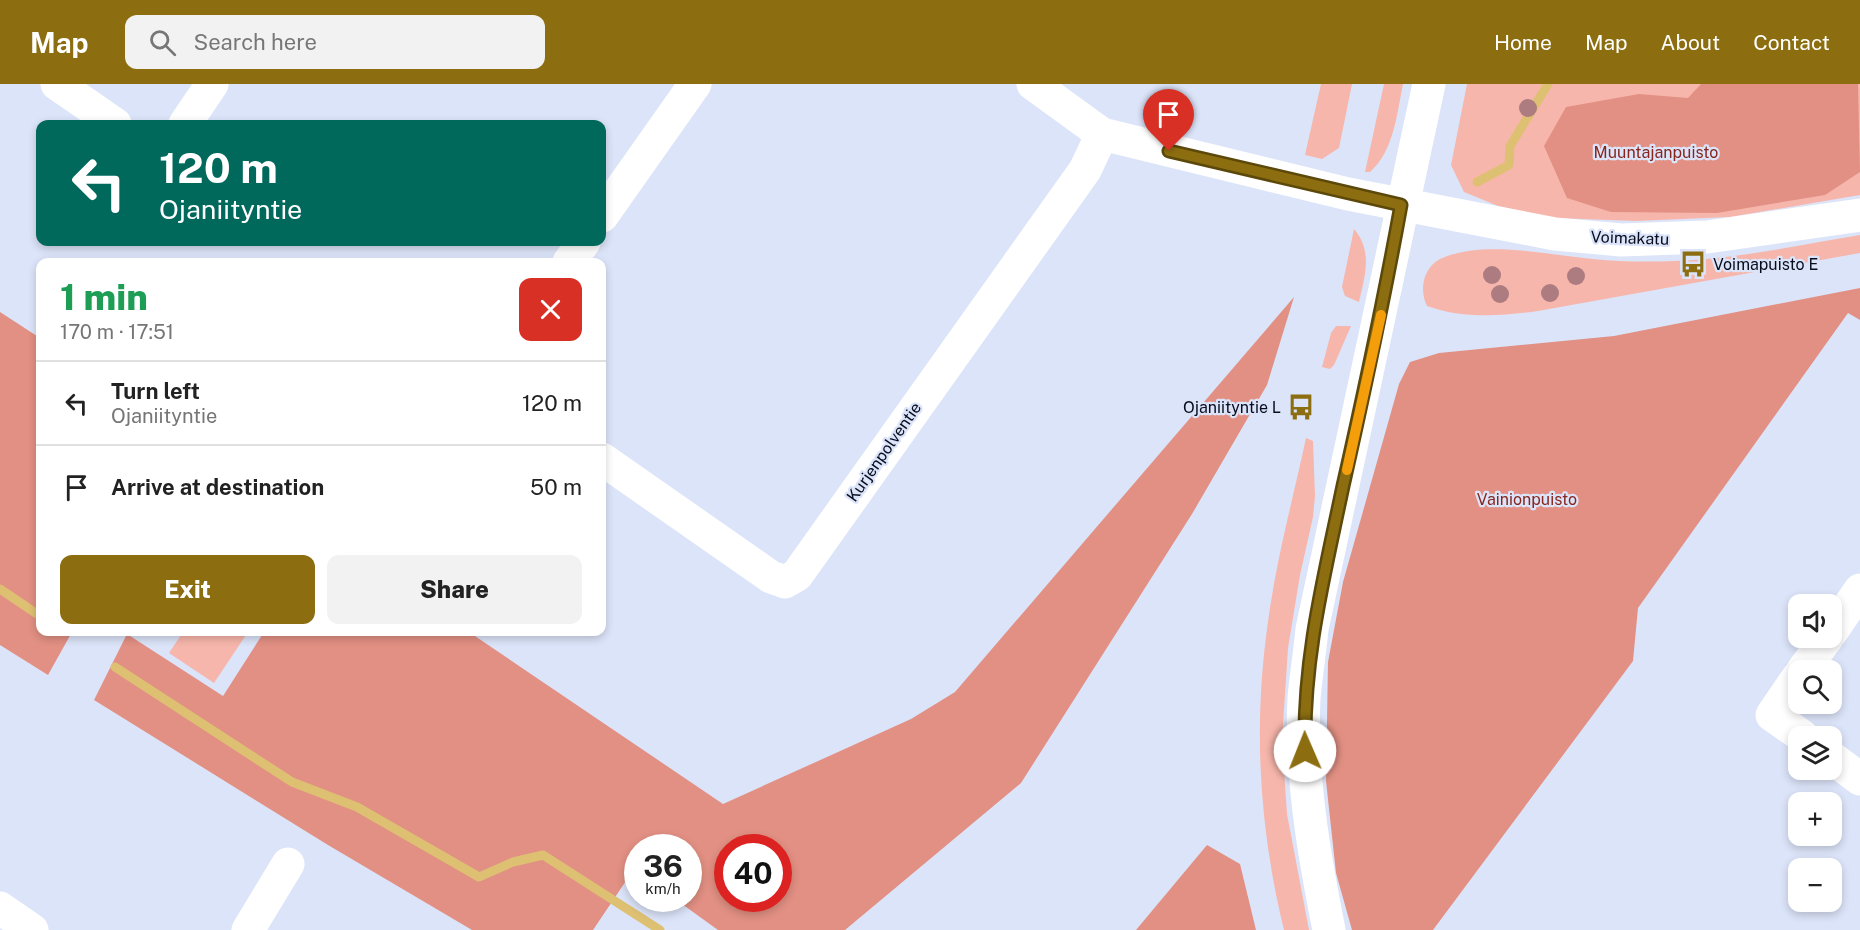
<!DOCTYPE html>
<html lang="en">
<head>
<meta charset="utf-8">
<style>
  :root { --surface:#fff; --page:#f2f2f2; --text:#222; --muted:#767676; --line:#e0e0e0; --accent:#8c6e10 }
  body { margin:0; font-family:"Public Sans",sans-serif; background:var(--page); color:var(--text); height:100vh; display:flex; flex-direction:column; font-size:22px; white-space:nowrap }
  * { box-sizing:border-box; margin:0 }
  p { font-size:20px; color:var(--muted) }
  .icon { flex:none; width:33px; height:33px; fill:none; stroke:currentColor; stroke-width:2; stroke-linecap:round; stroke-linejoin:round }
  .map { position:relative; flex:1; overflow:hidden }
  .sheet { position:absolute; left:36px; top:174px; width:570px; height:378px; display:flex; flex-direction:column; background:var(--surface); border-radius:12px; box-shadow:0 3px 9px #0003 }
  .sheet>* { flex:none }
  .guide { position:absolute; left:36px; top:36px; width:570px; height:126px; border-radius:12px; box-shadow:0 3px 9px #0003; background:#00695c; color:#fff; overflow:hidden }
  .buttons { position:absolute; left:1788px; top:510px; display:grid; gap:12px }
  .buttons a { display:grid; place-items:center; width:54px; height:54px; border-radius:12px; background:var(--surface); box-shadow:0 3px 9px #0003; font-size:30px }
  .speed { position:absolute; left:624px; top:750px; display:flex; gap:12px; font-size:30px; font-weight:700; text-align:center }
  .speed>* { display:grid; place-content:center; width:78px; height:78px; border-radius:50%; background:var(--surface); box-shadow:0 3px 9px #0003; line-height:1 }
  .speed small { font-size:15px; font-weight:400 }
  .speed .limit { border:9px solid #d22; background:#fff; color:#111 }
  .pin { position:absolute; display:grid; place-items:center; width:51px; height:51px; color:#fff; margin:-62px -26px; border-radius:50% 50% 50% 0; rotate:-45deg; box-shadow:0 0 6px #0007 }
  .pin .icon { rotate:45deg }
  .me { position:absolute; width:66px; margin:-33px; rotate:359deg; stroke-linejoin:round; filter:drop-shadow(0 0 4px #0008) }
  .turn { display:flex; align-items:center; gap:21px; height:126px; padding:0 24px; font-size:27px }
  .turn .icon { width:78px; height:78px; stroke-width:2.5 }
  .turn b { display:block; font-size:42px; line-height:51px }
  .round { display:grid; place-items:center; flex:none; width:63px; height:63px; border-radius:12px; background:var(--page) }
  .head { display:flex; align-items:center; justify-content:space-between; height:102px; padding:0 24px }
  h1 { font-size:36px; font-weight:800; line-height:45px; color:#1e9e55 }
  .primary-button { display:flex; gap:12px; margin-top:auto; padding:12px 24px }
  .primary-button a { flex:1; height:69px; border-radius:12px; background:var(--accent); color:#fff; font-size:24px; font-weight:800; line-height:69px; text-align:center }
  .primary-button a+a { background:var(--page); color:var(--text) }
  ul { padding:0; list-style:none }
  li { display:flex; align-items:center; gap:18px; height:84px; padding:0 24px; border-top:2px solid var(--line) }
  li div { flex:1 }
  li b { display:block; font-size:22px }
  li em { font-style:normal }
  header { display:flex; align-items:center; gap:36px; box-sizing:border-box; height:84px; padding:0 30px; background:var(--accent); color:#fff }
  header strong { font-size:28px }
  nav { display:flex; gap:33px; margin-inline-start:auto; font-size:21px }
  .search { width:420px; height:54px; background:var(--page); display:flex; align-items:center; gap:15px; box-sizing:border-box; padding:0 21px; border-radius:12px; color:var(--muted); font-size:22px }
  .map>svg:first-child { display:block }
</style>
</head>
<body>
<header>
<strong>Map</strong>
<div class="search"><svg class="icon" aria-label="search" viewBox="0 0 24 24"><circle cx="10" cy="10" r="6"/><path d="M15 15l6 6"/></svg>Search here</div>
<nav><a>Home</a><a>Map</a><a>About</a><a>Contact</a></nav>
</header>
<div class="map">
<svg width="1860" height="846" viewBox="0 0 1860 846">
  <rect width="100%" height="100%" fill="#dce4f9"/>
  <g fill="#f7b6ab">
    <polygon points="1321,0 1352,0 1339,64 1322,75 1305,71"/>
    <path d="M1384 0H1403C1397 29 1394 67 1370 88H1365Z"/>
    <polygon points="1467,0 1860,0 1860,111 1730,133 1636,137 1555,134 1498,122 1464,108 1451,81"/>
    <path d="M1354 145C1373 167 1365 192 1359 218L1345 212 1342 203Z"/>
    <path d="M1860 151V169L1538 227C1502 232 1462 235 1427 222 1419 206 1423 184 1440 175 1483 155 1548 171 1593 175 1620 178 1648 178 1675 177 1737 175 1799 161 1860 151Z"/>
    <polygon points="1336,242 1351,242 1334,281 1330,285 1322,283 1331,249"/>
    <path d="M1306 354 1313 357 1315 412 1313 433 1300 491 1288 564 1282 656 1287 730 1309 846H1284C1259 744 1253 642 1268 538 1276 476 1293 415 1306 354Z"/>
    <polygon points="183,548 248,548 214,599 169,569"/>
  </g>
  <g fill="#e29083" fill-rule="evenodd">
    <polygon points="1701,0 1858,0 1860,88 1825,111 1717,129 1611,128 1567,114 1544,62 1566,23 1639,10 1688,14"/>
    <polygon points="1860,204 1860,236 1848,229 1638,524 1633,577 1433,846 1352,846 1336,789 1326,697 1328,578 1343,498 1399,300 1410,278 1439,269 1614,252"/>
    <path d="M1294 213 1267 301 1192 430 1021 699 845 846H718L675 815 688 814V764H638L637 787 634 785 593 846H472L328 761 94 616 127 550 223 612 264 548H469L723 720 911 635 955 608ZM728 764H778V814H728Z"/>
    <polygon points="0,228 40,254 40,548 72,548 48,591 0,561"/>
    <polygon points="1207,761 1240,780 1256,846 1136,846"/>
  </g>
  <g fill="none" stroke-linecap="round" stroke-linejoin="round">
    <g stroke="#dec073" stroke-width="9">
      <polyline points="1477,98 1509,81 1510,62 1548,0"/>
      <polyline points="0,505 40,532"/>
      <polyline points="115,583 292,698 357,723 479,793 513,778 543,771 660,846"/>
    </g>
    <g stroke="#fff" stroke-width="33">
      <polyline points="57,0 115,40"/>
      <polyline points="1033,0 1102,50 1348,110 1555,150 1621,156 1707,153 1860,131"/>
      <polyline points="185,40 212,0"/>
      <polyline points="602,132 695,0"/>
      <polyline points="569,178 584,158"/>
      <polyline points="602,375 771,493 785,498 797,491 1085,86 1102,50"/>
      <polyline points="1832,547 1860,506"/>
      <polyline points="1803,586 1827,554"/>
      <polyline points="1798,593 1772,631 1802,652"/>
      <polyline points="1832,674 1860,695"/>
      <polyline points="0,824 32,846"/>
      <polyline points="248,846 288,780"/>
      <path d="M1329 846C1314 771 1300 690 1304 614 1306 591 1310 568 1312 545L1429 0"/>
    </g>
  </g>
  <g fill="#ad7c80">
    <circle cx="1528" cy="24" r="9"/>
    <circle cx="1492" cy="191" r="9"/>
    <circle cx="1576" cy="192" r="9"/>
    <circle cx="1550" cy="209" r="9"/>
    <circle cx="1500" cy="210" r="9"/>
  </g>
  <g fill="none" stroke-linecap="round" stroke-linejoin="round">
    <g stroke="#5b480a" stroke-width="15">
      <path id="route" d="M1169 67 1401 121C1384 215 1364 309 1343 402 1324 493 1303 574 1305 667"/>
    </g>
    <use href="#route" stroke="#8c6e10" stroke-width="10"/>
    <polyline stroke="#f59e0b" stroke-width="10" points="1347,386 1381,231"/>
  </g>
  <defs>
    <g id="bus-bare" transform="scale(2.07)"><path d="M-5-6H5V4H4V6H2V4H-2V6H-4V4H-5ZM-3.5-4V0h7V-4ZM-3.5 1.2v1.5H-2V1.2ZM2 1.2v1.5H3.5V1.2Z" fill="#8c6e10" stroke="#dce4f9" stroke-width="2.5" paint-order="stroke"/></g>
  </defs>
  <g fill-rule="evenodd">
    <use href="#bus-bare" x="1693" y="180"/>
    <use href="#bus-bare" x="1301" y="323"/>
  </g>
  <g text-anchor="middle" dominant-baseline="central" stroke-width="4.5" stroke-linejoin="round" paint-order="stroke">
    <g font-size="16" fill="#86261d" stroke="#dce4f9">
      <text x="1656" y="68">Muuntajanpuisto</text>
      <text x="1527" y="415">Vainionpuisto</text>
    </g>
    <g font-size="16" fill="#080d1e" stroke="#dce4f9">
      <text transform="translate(1630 154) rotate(2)">Voimakatu</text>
      <text transform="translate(884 368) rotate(-55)">Kurjenpolventie</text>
    </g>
    <g font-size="16" fill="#080d1e" stroke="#dce4f9" text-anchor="start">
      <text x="1713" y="180">Voimapuisto E</text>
      <text x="1281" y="323" text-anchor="end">Ojaniityntie L</text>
    </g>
  </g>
</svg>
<div class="buttons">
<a><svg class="icon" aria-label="sound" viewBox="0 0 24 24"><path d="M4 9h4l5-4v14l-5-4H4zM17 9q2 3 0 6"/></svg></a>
<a><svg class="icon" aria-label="search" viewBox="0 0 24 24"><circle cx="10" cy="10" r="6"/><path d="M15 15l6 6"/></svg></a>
<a><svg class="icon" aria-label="layers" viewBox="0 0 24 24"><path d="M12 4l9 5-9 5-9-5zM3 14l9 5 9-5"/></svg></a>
<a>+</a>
<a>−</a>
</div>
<div class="speed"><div>36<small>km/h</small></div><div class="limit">40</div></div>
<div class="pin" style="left:1169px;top:67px;background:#d93025"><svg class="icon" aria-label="arrive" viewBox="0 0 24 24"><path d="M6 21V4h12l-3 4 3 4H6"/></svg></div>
<svg class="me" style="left:1305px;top:667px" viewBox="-20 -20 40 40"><circle r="19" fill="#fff"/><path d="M0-13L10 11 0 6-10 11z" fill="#8c6e10"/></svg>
<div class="guide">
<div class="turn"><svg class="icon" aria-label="left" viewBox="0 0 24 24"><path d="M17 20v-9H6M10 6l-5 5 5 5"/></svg><div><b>120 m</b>Ojaniityntie</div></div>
</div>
<section class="sheet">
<div class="head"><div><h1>1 min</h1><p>170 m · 17:51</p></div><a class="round" style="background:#d93025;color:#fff"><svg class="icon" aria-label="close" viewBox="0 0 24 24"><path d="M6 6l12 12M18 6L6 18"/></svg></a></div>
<ul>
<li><svg class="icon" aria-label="left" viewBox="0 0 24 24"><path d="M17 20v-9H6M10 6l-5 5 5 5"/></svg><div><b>Turn left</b><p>Ojaniityntie</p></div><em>120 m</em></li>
<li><svg class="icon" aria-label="arrive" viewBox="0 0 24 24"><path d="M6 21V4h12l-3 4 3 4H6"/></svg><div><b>Arrive at destination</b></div><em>50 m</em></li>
</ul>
<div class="primary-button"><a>Exit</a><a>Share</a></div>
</section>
</div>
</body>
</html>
